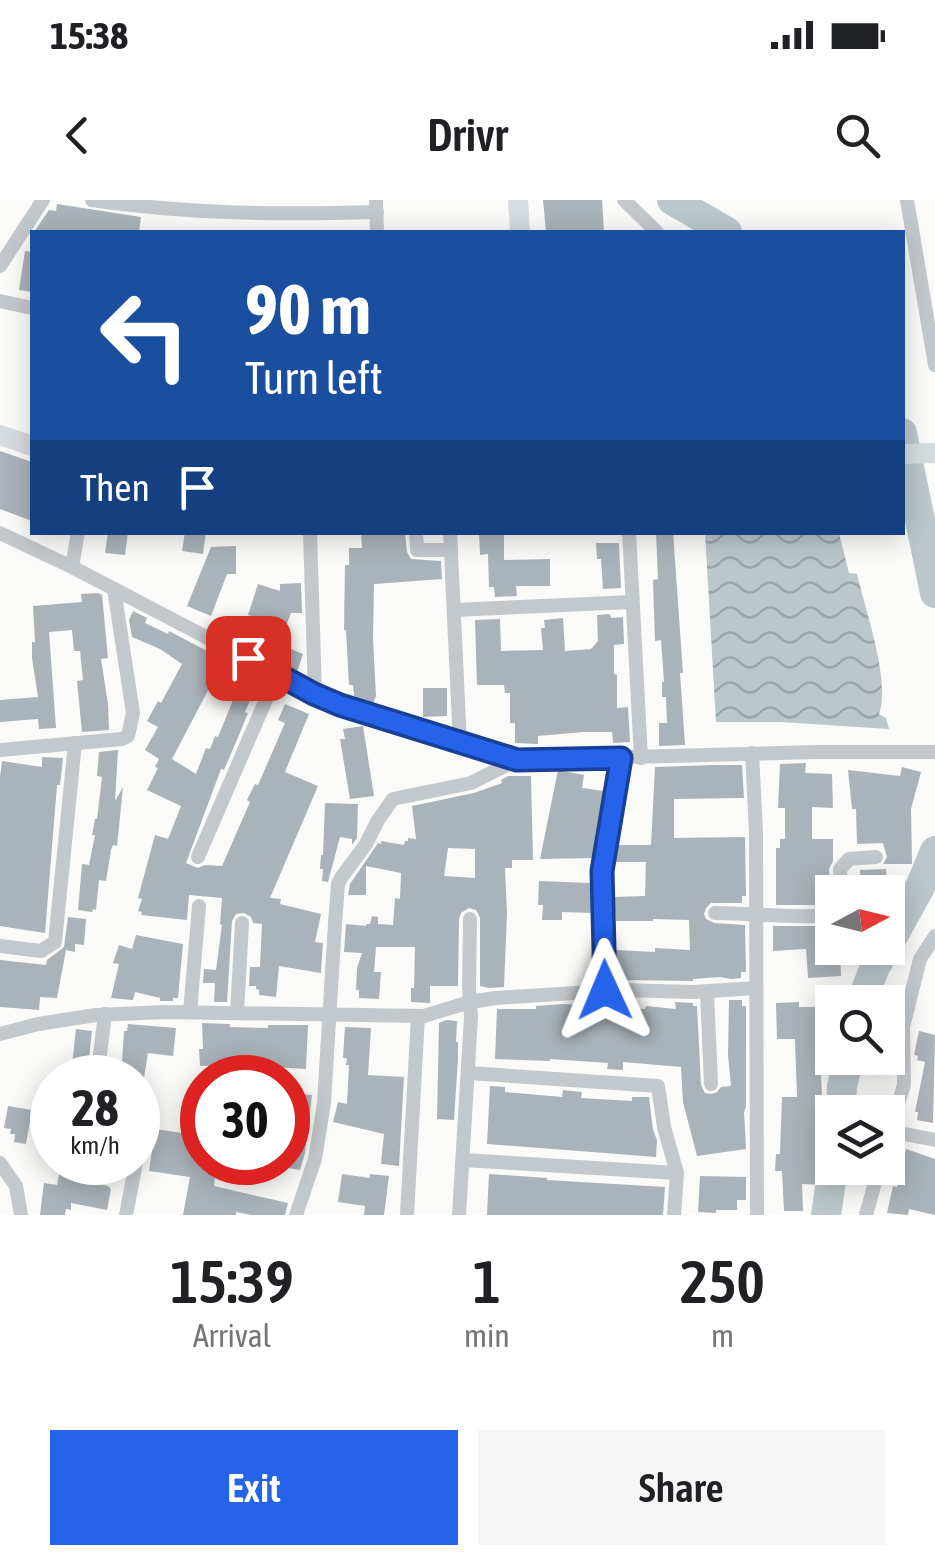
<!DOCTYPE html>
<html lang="en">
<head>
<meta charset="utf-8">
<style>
  :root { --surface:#fff; --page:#f6f6f6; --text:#202124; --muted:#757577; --accent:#2563eb }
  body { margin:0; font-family:"Asap Condensed",sans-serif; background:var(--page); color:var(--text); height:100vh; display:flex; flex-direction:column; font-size:38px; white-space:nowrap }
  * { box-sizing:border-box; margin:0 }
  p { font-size:32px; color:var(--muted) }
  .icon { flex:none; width:55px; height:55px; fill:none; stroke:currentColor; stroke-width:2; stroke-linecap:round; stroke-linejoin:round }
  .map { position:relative; height:1015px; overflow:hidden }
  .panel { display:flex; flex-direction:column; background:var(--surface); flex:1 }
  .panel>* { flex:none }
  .guide { position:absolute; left:30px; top:30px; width:875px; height:305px; border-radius:0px; box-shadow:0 5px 25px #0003; background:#1a4fa0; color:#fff; overflow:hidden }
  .needle { width:65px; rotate:83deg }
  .tools { position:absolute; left:815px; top:675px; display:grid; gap:20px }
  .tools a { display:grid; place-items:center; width:90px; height:90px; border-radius:0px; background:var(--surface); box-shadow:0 5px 25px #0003; font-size:50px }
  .speed { position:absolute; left:30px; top:855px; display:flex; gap:20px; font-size:50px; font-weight:700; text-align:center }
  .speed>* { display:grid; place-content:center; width:130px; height:130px; border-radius:50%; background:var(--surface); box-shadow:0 5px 25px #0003; line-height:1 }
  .speed small { font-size:25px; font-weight:400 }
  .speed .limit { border:15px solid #d22; background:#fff; color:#111 }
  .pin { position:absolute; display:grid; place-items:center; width:85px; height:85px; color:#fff; margin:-42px; border-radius:20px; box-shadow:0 5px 15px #0006 }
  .me { position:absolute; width:110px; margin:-55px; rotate:359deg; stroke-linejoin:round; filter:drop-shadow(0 0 8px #0008) }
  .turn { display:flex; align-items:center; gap:35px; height:210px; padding:0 50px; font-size:45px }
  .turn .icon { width:130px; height:130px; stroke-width:2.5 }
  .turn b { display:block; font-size:70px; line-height:85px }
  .then { display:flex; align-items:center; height:95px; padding:0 50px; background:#0003; gap:20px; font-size:38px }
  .eta { display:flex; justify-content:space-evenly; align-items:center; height:170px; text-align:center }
  .eta b { font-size:60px; font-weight:600; line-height:70px }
  .primary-button { display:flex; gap:20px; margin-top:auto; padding:20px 50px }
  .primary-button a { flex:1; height:115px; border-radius:0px; background:var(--accent); color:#fff; font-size:40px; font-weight:600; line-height:115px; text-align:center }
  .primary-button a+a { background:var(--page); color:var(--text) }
  .status { display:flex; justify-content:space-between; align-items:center; height:70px; padding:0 50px; background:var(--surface); direction:ltr }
  .status svg { height:28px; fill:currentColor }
  header { display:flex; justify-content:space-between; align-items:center; height:130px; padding:0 50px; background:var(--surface); font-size:45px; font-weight:600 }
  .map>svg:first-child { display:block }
</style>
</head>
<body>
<div class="status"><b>15:38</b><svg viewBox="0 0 49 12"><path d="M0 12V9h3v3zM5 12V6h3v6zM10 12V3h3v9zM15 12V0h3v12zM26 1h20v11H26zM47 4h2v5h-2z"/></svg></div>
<header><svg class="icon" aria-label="back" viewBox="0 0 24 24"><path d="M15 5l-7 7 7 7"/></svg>Drivr<svg class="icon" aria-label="search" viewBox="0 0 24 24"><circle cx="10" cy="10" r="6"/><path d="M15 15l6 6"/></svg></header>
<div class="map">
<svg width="935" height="1015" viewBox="0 0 935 1015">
  <defs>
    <pattern id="water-waves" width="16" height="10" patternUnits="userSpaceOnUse" patternTransform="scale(2.5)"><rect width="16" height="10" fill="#bbc7cb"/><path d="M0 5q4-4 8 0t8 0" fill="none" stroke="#9ca6aa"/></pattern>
  </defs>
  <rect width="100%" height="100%" fill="#fafaf8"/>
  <path fill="url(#water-waves)" d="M705 333H839L849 373 857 374C865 409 891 482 879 514L886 518 889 529 780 522H716Z"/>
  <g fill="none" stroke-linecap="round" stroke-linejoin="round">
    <g stroke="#bbc7cb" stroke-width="30">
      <polyline points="672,0 727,32"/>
      <polyline points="902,233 935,393"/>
      <polyline points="888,745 920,687 935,651"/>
      <polyline points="861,802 875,767 886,748"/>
      <polyline points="841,912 842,886 849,858"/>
      <polyline points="826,1015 833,968"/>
    </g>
  </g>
  <g fill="#aab3b9" fill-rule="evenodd">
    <polygon points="543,0 602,0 604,32 546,32"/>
    <polygon points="57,4 141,17 139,32 34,32 49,10 56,11"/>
    <polygon points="25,51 32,52 32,92 19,90"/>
    <polygon points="0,251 32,262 32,321 0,309"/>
    <polygon points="108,332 128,332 125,355 105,353"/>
    <polygon points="185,332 206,332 203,354 182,351"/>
    <polygon points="361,332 405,332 407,352 411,359 441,361 442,379 374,384 373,439 376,496 373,504 354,496 353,485 349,485 346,430 344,430 345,365 349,365 349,348 362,348"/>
    <polygon points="479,332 504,332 504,360 550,359 550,386 516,386 517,396 495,397 494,387 489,387 488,354 480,355"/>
    <polygon points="656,332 673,332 683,473 680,473 685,545 659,546 659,523 667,523 666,497 662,497 662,482 664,482 661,440 655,441 653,380 658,379"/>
    <polygon points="596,343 619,343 621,388 603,389 601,359 597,359"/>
    <polygon points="236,346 236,374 227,374 211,416 187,406 211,347"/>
    <polygon points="301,383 302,413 291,413 279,445 261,438 267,422 248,415 258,384 280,391 280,384"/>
    <polygon points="98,393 102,395 108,458 101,459 108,504 109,530 82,532 77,481 83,480 80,451 74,451 72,430 49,432 56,528 39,529 38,519 0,522 0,500 38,497 32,458 32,442 35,442 33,406 82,402 81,394"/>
    <polygon points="133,411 147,418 145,423 168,434 169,431 224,460 172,559 196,574 206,548 210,549 215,536 218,537 233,500 227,498 237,473 254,480 252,483 257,485 245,512 248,513 239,535 224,570 221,569 186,663 198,668 205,665 222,666 250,602 247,600 255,584 258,585 285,523 278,520 285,504 309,514 285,572 318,586 270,698 281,699 280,704 321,714 315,742 323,743 321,771 321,773 279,766 276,797 259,795 259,790 256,789 256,786 249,786 250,767 260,767 262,724 253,723 251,717 244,713 236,714 232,721 227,802 214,802 215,783 203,783 204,769 216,770 222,725 220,724 222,698 189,695 187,720 141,715 142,712 138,711 142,699 138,698 155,635 168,639 181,606 147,590 158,568 155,567 159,559 145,550 158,527 147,521 158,501 161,503 182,464 160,449 132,437 129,420"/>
    <polygon points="610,414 611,418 623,417 624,444 614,445 614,474 617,475 617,508 628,507 630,542 613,543 612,532 583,532 538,536 538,544 515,543 515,523 510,523 510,493 505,493 504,485 477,485 475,420 500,419 501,451 543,450 541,428 545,428 544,420 563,418 565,451 591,449 598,441 597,415"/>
    <polygon points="284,446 303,454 297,472 277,462"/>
    <polygon points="423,488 447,488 447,516 423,517"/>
    <polygon points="363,526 374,596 350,599 340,539 345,539 343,529"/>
    <polygon points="117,550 118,550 115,601 123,587 117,646 113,645 111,650 106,681 99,680 96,710 93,709 92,712 78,710 82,664 89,665 95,635 92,635 95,619 97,619 102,577 97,576 99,552"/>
    <polygon points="42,557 63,558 60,585 57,585 45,733 0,726 0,577 2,561 42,567"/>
    <polygon points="806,563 805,573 832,574 833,608 812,607 812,639 833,639 833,661 829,669 832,700 824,700 824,705 776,705 776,648 780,648 780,639 785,639 785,608 778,608 780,564"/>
    <polygon points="714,565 742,565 744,598 674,599 674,638 745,637 746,696 742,696 742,703 711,703 706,708 704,714 706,719 714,723 745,725 746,772 741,772 741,778 731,779 720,777 693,779 693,781 618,780 619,768 615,768 616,750 655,752 655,748 690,750 689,720 653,719 653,721 616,721 614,697 645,696 646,662 615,662 618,645 651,645 655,567"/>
    <polygon points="902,567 921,572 911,609 912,664 883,664 887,657 883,643 857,644 856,609 852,609 848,570 900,576"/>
    <polygon points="558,570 584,575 582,588 604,591 594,658 540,659"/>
    <path d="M508 576H531L533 660H512V668H505L507 713 504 787 489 788 480 786V718L476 710 469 708 461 713 459 719 458 786H430V803L411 802V788H414L415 747H376L374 772H381L379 799 359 798V790H356L357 768 362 753 344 752 346 724 366 726V724H370L372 716 378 717V724L393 725 395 698 400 699 401 673 366 666V695H348L350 684 378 643 381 644V641L404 645 405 641H408V638L416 639 412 606 474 593 502 583 501 580ZM448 648 475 649V678L444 676Z"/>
    <polygon points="325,603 358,604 357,638 352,645 352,639 340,637 328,682 322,681 323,669 320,669 321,655 323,655"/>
    <polygon points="886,669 887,692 861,692 860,670"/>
    <polygon points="539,681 590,683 593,713 562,712 562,720 542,720 543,705 538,705"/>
    <polygon points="68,717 86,719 84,745 75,744 75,752 66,750 57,798 40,797 39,810 0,807 0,760 46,765 47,760 64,747"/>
    <polygon points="773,726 824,726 825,751 840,750 841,776 808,778 806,749 773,751"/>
    <polygon points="136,735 183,744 178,798 173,798 173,801 160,801 160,798 135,792 133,800 111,798 119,764 113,763 119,745 132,749"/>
    <polygon points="729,800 742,800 742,806 746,806 746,906 744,912 746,949 697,956 683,902 681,867 623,862 623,870 607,869 608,863 550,859 550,861 495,859 497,809 536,809 536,806 563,804 645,809 646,806 676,809 675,802 693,803 693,806 697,806 701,885 705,893 712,894 717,892 721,887 731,886 728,855"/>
    <polygon points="799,802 799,807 830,807 830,851 820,851 822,896 833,896 832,954 830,954 828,985 802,984 803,1011 784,1011 782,971 775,971 776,954 780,954 782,897 797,897 795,839 777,839 776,803"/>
    <polygon points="446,820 457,821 456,842 458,842 458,859 454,920 437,919 439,823"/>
    <polygon points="202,823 230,824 230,827 268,828 268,825 308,825 306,869 238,865 200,866 199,849 203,849"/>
    <polygon points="128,824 176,828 173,856 148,853 144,878 121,878 124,831 127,831"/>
    <polygon points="345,827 371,828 368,875 404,877 399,966 381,964 384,934 333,922 338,902 347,904 349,865 346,865 347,858 343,858"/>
    <polygon points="76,829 92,831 88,867 72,865"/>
    <polygon points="919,831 935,835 933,923 917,920 918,912 915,912 925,862 917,860 918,856 914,855"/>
    <polygon points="490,886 505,887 505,892 562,897 563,890 582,892 581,898 632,901 632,897 649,897 653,930 657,940 656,957 487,944"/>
    <polygon points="290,893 312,895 305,953 300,970 288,968 290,951 288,951"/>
    <polygon points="8,906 32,910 26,944 14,942 15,934 10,934 11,929 4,928"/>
    <polygon points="155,929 202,936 202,962 217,962 214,986 288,1003 285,1015 251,1015 236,1012 236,1015 183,1015 190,977 149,971"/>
    <polygon points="906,949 935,959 935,1015 909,1009 908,1015 887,1013 893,986 897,987"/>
    <polygon points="59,974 108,986 111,989 107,1010 71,1003 71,1010 66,1009 65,1015 40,1015 44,983 57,985"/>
    <polygon points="342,974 370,978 370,974 389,976 384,1015 364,1015 365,1006 338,1002"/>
    <polygon points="489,974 547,978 547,980 665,987 663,1015 487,1015"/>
    <polygon points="700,976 746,977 746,1000 737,1000 737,1010 716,1010 716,1013 698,1012"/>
  </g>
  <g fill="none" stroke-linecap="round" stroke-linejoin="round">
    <g stroke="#c3c8cc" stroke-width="14">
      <path d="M92 0C187 14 281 15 377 12"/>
      <polyline points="376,0 377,32"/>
      <polyline points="624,0 657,32"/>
      <polyline points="907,0 935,165"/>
      <polyline points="0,66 43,0"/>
      <polyline points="0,101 32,108"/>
      <polyline points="310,332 315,494"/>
      <polyline points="416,332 417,350 451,350"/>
      <polyline points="450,332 460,544"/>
      <polyline points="629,332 641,558"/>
      <polyline points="0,333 72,367 315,494 355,510 517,560 817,552 935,552"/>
      <polyline points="72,367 78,332"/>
      <polyline points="454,410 632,402"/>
      <polyline points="0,550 122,539 128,536 133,513 114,389"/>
      <polyline points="752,553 756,632 757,1015"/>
      <polyline points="198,657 277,474"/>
      <polyline points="841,692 840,669 849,659 876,657"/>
      <path d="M715 713C755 713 793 719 832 715"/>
      <polyline points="0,746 41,751 55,742 75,543"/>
      <polyline points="605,791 603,671 621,558"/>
      <polyline points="707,792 711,884"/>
      <polyline points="190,812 199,706"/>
      <polyline points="237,813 242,723"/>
      <polyline points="0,834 38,824 96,815 166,812 424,816 470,802 496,798 621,790 694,792 756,788"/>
      <polyline points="469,873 658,886 664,927 677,973 674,1015"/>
      <polyline points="97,878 105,814"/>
      <polyline points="889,931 935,940"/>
      <polyline points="888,937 904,885 903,827 920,759 935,736"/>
      <polyline points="463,960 677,973"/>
      <polyline points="0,963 16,986 21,1015"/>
      <polyline points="126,1015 136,963"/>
      <polyline points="296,1015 315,959 324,903 335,724 338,684 341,678 366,644 378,620 393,599 471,583 517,560"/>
      <polyline points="407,1015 418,816"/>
      <polyline points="459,1015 471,817 469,788 470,719"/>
      <polyline points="866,1015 879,968"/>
    </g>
    <g stroke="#d6dbdf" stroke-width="20">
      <polyline points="518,0 520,32"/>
      <polyline points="0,235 32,246"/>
      <polyline points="902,254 935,253"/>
    </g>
  </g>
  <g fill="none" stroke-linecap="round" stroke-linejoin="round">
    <g stroke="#184099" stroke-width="25">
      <polyline id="route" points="248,458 314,494 340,505 517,560 621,558 602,671 605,790"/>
    </g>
    <use href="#route" stroke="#2563eb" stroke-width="18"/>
  </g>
</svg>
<div class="tools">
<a><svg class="needle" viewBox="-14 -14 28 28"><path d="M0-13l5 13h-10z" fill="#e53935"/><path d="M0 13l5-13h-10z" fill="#757577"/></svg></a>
<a><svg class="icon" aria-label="search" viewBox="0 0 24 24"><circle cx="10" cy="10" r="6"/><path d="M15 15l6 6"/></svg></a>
<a><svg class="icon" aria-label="layers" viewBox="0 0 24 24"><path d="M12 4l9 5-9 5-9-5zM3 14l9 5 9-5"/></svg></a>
</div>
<div class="speed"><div>28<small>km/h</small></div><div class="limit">30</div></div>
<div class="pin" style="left:248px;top:458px;background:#d93025"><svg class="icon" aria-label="arrive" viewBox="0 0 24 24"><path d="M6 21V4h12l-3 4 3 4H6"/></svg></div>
<svg class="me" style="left:605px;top:790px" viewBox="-20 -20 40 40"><path d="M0-17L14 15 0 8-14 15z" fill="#2563eb" stroke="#fff" stroke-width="4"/></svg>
<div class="guide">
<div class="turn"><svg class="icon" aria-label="left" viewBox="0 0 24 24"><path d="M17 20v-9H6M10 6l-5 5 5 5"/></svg><div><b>90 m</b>Turn left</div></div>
<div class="then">Then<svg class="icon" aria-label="arrive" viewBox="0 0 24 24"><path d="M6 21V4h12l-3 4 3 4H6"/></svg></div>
</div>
</div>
<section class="panel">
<div class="eta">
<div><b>15:39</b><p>Arrival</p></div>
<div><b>1</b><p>min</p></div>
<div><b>250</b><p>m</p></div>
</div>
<div class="primary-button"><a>Exit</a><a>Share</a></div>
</section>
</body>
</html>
